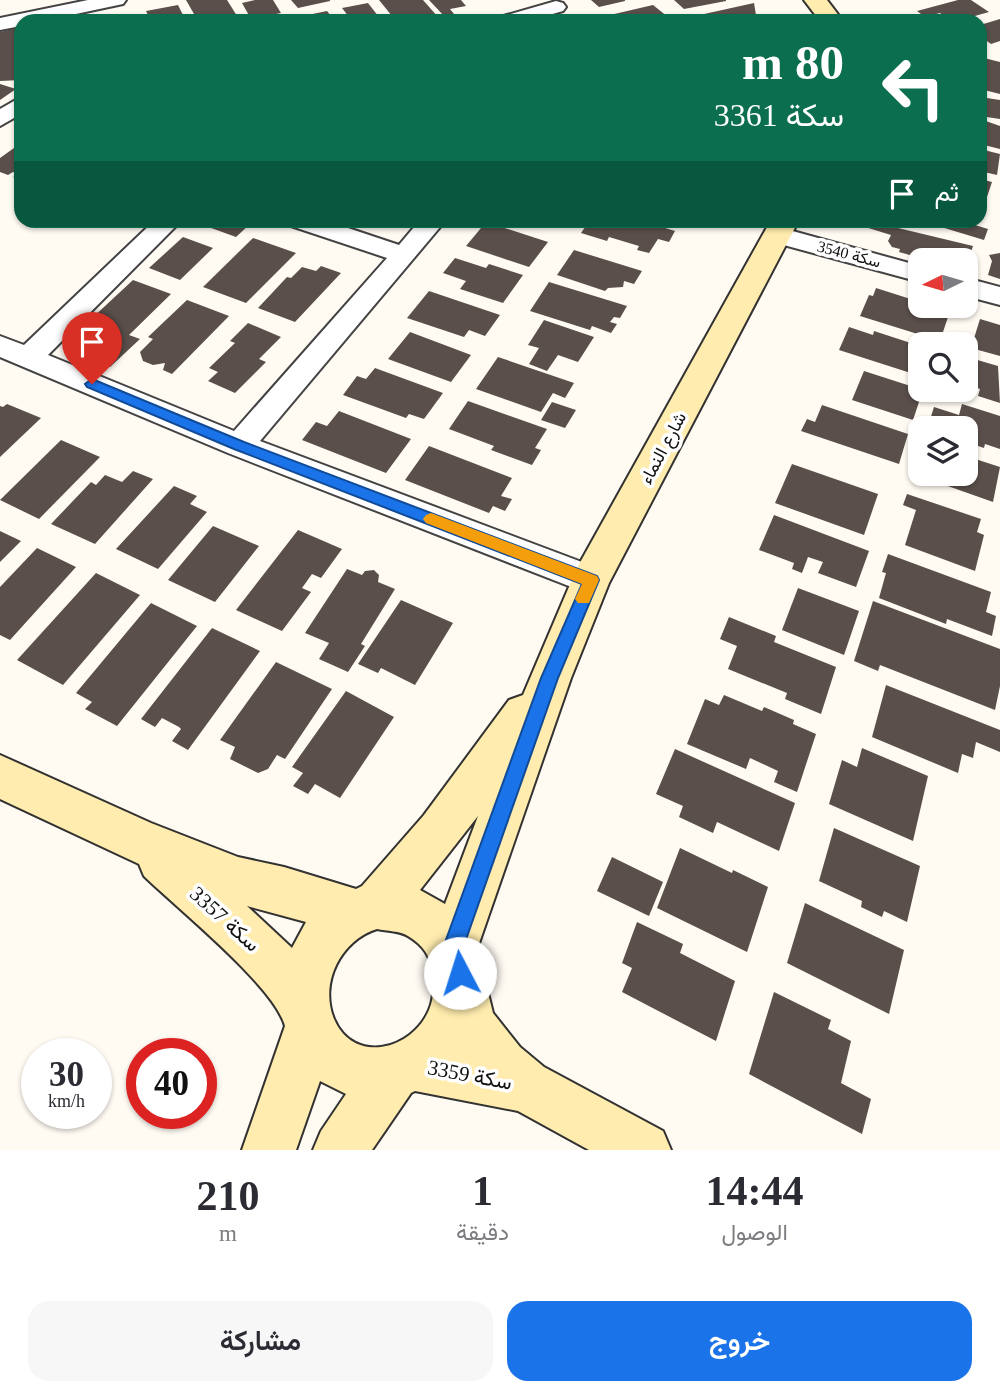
<!DOCTYPE html>
<html lang="ar">
<head>
<meta charset="utf-8">
<style>
  :root { --surface:#fff; --page:#f7f7f7; --text:#2b2b33; --muted:#7c7c81; --accent:#1a73e8 }
  body { margin:0; font-family:"Times New Roman",Vazirmatn,serif; background:var(--page); color:var(--text); direction:rtl; height:100vh; display:flex; flex-direction:column; font-size:26px; white-space:nowrap }
  * { box-sizing:border-box; margin:0 }
  p { font-size:23px; color:var(--muted) }
  .icon { flex:none; width:38px; height:38px; fill:none; stroke:currentColor; stroke-width:2; stroke-linecap:round; stroke-linejoin:round }
  .map { position:relative; height:1150px; overflow:hidden; direction:ltr }
  .panel { display:flex; flex-direction:column; background:var(--surface); flex:1 }
  .panel>* { flex:none }
  .top-card { position:absolute; left:14px; top:14px; width:973px; height:214px; border-radius:21px; box-shadow:0 2px 5px #0004; direction:rtl; background:#0b6e4f; color:#fff; overflow:hidden }
  .needle { width:46px; rotate:265deg }
  .buttons { position:absolute; left:908px; top:248px; display:grid; gap:14px }
  .buttons a { display:grid; place-items:center; width:70px; height:70px; border-radius:14px; background:var(--surface); box-shadow:0 2px 5px #0004; font-size:35px }
  .speed { position:absolute; left:21px; top:1038px; display:flex; gap:14px; font-size:35px; font-weight:700; text-align:center }
  .speed>* { display:grid; place-content:center; width:91px; height:91px; border-radius:50%; background:var(--surface); box-shadow:0 2px 5px #0004; line-height:1 }
  .speed small { font-size:18px; font-weight:400 }
  .speed .limit { border:10px solid #d22; background:#fff; color:#111 }
  .pin { position:absolute; display:grid; place-items:center; width:60px; height:60px; color:#fff; margin:-72px -30px; border-radius:50% 50% 50% 0; rotate:-45deg; box-shadow:0 0 7px #0007 }
  .pin .icon { rotate:45deg }
  .me { position:absolute; width:77px; margin:-38px; rotate:355deg; stroke-linejoin:round; filter:drop-shadow(0 0 5px #0008) }
  .turn { display:flex; align-items:center; gap:24px; height:147px; padding:0 28px; font-size:32px }
  .turn .icon { width:91px; height:91px; stroke-width:2.5 }
  .turn b { display:block; font-size:49px; line-height:60px }
  .then { display:flex; align-items:center; height:66px; padding:0 28px; background:#0003; gap:14px; font-size:26px }
  .eta { display:flex; justify-content:space-evenly; align-items:center; height:119px; text-align:center }
  .eta b { font-size:42px; font-weight:600; line-height:49px }
  .primary-button { display:flex; gap:14px; margin-top:auto; padding:14px 28px }
  .primary-button a { flex:1; height:80px; border-radius:21px; background:var(--accent); color:#fff; font-size:28px; font-weight:600; line-height:80px; text-align:center }
  .primary-button a+a { background:var(--page); color:var(--text) }
  .map>svg:first-child { display:block }
</style>
</head>
<body>
<div class="map">
<svg width="1000" height="1150" viewBox="0 0 1000 1150">
  <rect width="100%" height="100%" fill="#fffbf3"/>
  <g fill="#5a4f4b">
    <polygon points="186,0 227,0 239,19 198,21"/>
    <polygon points="255,0 273,0 281,13 251,19 242,3"/>
    <polygon points="291,0 330,0 330,1 298,8"/>
    <polygon points="379,0 423,0 438,17 421,21 396,21"/>
    <polygon points="429,0 461,0 466,6 450,9 454,14 444,16"/>
    <polygon points="591,0 625,0 625,1 599,7"/>
    <polygon points="674,0 726,0 726,1 684,9"/>
    <polygon points="958,0 971,0 989,12 957,21 929,21 944,16 940,13 925,17 917,11"/>
    <polygon points="368,3 382,21 352,21 342,8"/>
    <polygon points="754,3 757,21 687,21 686,18"/>
    <polygon points="178,5 186,21 151,21 146,11"/>
    <polygon points="653,5 673,21 617,21 610,15"/>
    <polygon points="327,11 335,21 300,21 298,17"/>
    <polygon points="81,14 90,16 88,21 56,21"/>
    <polygon points="1000,19 1000,41 991,44 980,36 980,25"/>
    <polygon points="21,27 21,80 0,81 0,32"/>
    <polygon points="980,57 1000,62 1000,94 980,89"/>
    <polygon points="0,84 16,89 0,100"/>
    <polygon points="980,97 1000,100 1000,119 980,116"/>
    <polygon points="980,119 1000,126 1000,149 980,144"/>
    <polygon points="14,148 21,151 21,180 13,177 18,174 13,172 8,175 0,172 0,158"/>
    <polygon points="980,149 1000,154 997,175 980,171"/>
    <polygon points="980,179 992,182 985,203 980,202"/>
    <polygon points="189,220 240,220 250,224 236,237"/>
    <polygon points="590,220 639,220 675,231 669,242 658,239 649,253 637,250 639,246 609,237 607,241 581,233"/>
    <polygon points="868,220 901,220 898,228 973,246 966,266 966,261 931,261 899,252 900,249 892,247 888,241 891,235 865,227"/>
    <polygon points="918,220 977,220 975,225 988,229 984,240"/>
    <polygon points="486,222 548,242 529,267 466,246"/>
    <polygon points="183,237 213,248 180,280 149,268"/>
    <polygon points="253,238 296,253 246,303 203,287"/>
    <polygon points="574,250 642,271 634,284 624,281 623,287 608,288 605,291 557,275"/>
    <polygon points="1000,253 1000,279 988,275 992,261 989,255"/>
    <polygon points="455,258 486,268 489,264 523,275 503,303 460,289 466,281 443,273"/>
    <polygon points="321,266 341,273 295,322 258,308 287,277 291,278 302,267 316,271"/>
    <polygon points="133,280 171,294 129,335 140,339 110,367 66,349 65,347 83,331 107,340 107,335 114,329 90,320"/>
    <polygon points="549,282 627,306 620,318 614,317 610,322 617,324 611,333 592,326 590,330 530,311"/>
    <polygon points="876,288 920,302 920,306 936,306 950,311 940,341 860,316 869,295 873,296"/>
    <polygon points="429,291 500,315 485,336 469,330 464,337 407,318"/>
    <polygon points="187,300 229,316 172,374 163,370 165,363 153,365 143,361 140,352 153,339 148,337"/>
    <polygon points="980,319 1000,325 1000,356 971,348"/>
    <polygon points="544,320 594,337 578,362 558,355 547,371 529,364 539,348 528,345"/>
    <polygon points="248,323 281,337 259,359 266,362 235,393 208,381 218,372 209,368 235,343 230,341"/>
    <polygon points="849,327 873,335 874,331 920,346 920,376 839,350"/>
    <polygon points="410,332 471,355 451,382 388,359"/>
    <polygon points="498,357 574,383 565,398 553,393 541,412 476,389"/>
    <polygon points="974,359 998,366 1000,403 978,396 980,389 966,384 966,364 972,366"/>
    <polygon points="375,368 443,393 424,419 409,414 406,418 343,395 357,376 366,379"/>
    <polygon points="864,371 923,390 913,420 852,400"/>
    <polygon points="468,401 547,429 535,448 541,450 532,465 491,450 494,446 449,429"/>
    <polygon points="552,402 576,410 565,428 541,420"/>
    <polygon points="7,404 41,418 0,457 0,406 3,407"/>
    <polygon points="962,404 1000,416 1000,449 985,444 984,448 966,442 966,429 927,429 934,407 959,415"/>
    <polygon points="822,405 908,434 899,464 801,431 807,419 815,422"/>
    <polygon points="339,411 411,439 386,473 302,440 316,422 327,426"/>
    <polygon points="61,440 100,457 39,519 0,500"/>
    <polygon points="429,446 512,478 501,496 512,499 505,511 493,506 489,513 405,480"/>
    <polygon points="966,456 1000,467 993,502 928,479 929,474 966,474"/>
    <polygon points="792,464 878,494 864,535 775,503"/>
    <polygon points="133,471 153,479 95,544 51,524 91,482 96,485 105,475 122,482"/>
    <polygon points="174,486 197,496 190,504 207,512 158,569 116,549"/>
    <polygon points="907,494 981,519 977,532 984,535 975,571 905,545 916,510 903,505"/>
    <polygon points="774,515 869,551 856,587 818,573 823,562 808,557 802,573 792,569 794,563 759,550"/>
    <polygon points="213,526 259,546 215,602 168,580"/>
    <polygon points="298,530 342,549 321,578 312,574 302,588 311,592 282,631 236,610"/>
    <polygon points="0,531 21,541 0,562"/>
    <polygon points="37,548 76,567 10,640 0,635 0,587"/>
    <polygon points="888,554 991,592 986,612 996,616 992,636 947,619 946,624 879,598 886,573 882,572"/>
    <polygon points="347,569 362,575 365,571 374,570 379,575 378,582 395,589 361,644 365,646 348,672 319,659 329,643 305,633"/>
    <polygon points="96,573 140,595 63,685 17,660"/>
    <polygon points="798,588 859,611 844,655 782,630"/>
    <polygon points="401,600 453,623 415,685 381,668 378,673 358,664"/>
    <polygon points="873,601 1000,649 1000,686 995,710 880,665 878,671 854,661"/>
    <polygon points="151,603 197,626 117,726 85,709 92,702 76,693"/>
    <polygon points="729,617 776,636 774,642 836,667 821,714 785,699 787,693 728,669 737,646 720,639"/>
    <polygon points="212,628 260,651 188,750 172,741 181,729 179,727 162,718 155,727 141,719"/>
    <polygon points="276,662 332,689 285,759 277,755 268,769 258,773 230,759 235,747 220,740"/>
    <polygon points="886,685 1000,730 1000,752 976,742 973,758 962,754 958,773 872,737"/>
    <polygon points="346,691 394,717 340,798 315,784 308,794 293,786 303,773 292,767"/>
    <polygon points="724,695 762,711 764,707 794,720 793,724 816,734 797,792 774,782 778,771 750,758 746,769 687,744 705,699 719,705"/>
    <polygon points="862,748 928,776 913,841 829,804 842,760 857,767"/>
    <polygon points="675,749 795,803 779,851 717,822 713,833 679,817 683,806 656,794"/>
    <polygon points="834,828 920,866 907,922 884,911 882,917 861,907 862,901 819,881"/>
    <polygon points="680,848 732,873 733,870 768,887 747,952 657,908"/>
    <polygon points="612,857 663,882 649,916 597,891"/>
    <polygon points="805,903 904,950 889,1014 787,963"/>
    <polygon points="637,922 683,944 680,953 735,981 716,1041 622,992 632,968 622,963"/>
    <polygon points="774,992 831,1020 828,1029 851,1041 841,1083 871,1099 862,1134 749,1074"/>
  </g>
  <g fill="none" stroke-linecap="round" stroke-linejoin="round">
    <g stroke="#434343" stroke-width="4">
      <g id="street">
        <polygon points="88,0 126,0 123,4 43,21 21,21 21,26 0,30 0,18"/>
        <polygon points="556,1 563,3 566,7 563,11 528,21 497,21 500,17"/>
        <polygon points="21,97 21,114 0,126 0,109"/>
        <polygon points="155,220 182,220 48,355 234,431 387,258 288,225 285,220 324,220 399,245 420,220 446,220 260,441 603,570 608,580 603,590 591,594 579,590 228,453 0,357 0,336 24,345"/>
        <polygon points="778,227 920,266 920,282 769,241 766,235 769,229"/>
        <polygon points="966,278 1000,287 1000,305 966,296"/>
      </g>
    </g>
    <g stroke="#323232" stroke-width="4">
      <g id="secondary">
        <polygon points="804,0 827,0 843,21 820,21"/>
        <path d="M771 220H799L609 583 571 678 477 949 493 1013 520 1047 544 1067 663 1131 671 1150H589L518 1111 415 1091 411 1093 372 1150H313L321 1131 346 1094 320 1081 296 1150H242L285 1026C274 986 177 908 144 876L139 864 0 799V755L151 823 238 857 284 867 356 889 362 886 424 815 509 700 523 695 577 568ZM478 816 445 904 420 890ZM247 906 306 922 292 948ZM377 929C387 931 400 931 408 936 423 945 431 956 433 974 434 986 434 999 429 1010 412 1050 354 1065 334 1019 319 983 341 940 377 929Z"/>
      </g>
    </g>
    <use href="#street" fill="#fff" fill-rule="evenodd"/>
    <use href="#secondary" fill="#ffecae" fill-rule="evenodd"/>
  </g>
  <polygon fill="#1a73e8" stroke="#114b97" stroke-width="2" points="92,379 244,442 597,576 599,580 558,678 463,948 470,973 467,980 460,983 452,980 443,948 541,678 582,584 234,449 87,387 85,384"/>
  <polygon fill="#f59e0b" points="431,513 597,576 599,580 589,603 578,603 575,599 582,584 426,523 423,519 426,515"/>
  <g text-anchor="middle" dominant-baseline="central" stroke-width="7" stroke-linejoin="round" paint-order="stroke">
    <g font-size="16" fill="#101010" stroke="#fff">
      <text transform="translate(849 254) rotate(15)">سكة 3540</text>
    </g>
    <g font-size="18" fill="#101010" stroke="#fff">
      <text transform="translate(663 448) rotate(-62)">شارع النماء</text>
    </g>
    <g font-size="21" fill="#101010" stroke="#fff">
      <text transform="translate(225 919) rotate(42)">سكة 3357</text>
      <text transform="translate(470 1075) rotate(11)">سكة 3359</text>
    </g>
  </g>
</svg>
<div class="buttons">
<a><svg class="needle" viewBox="-14 -14 28 28"><path d="M0-13l5 13h-10z" fill="#e53935"/><path d="M0 13l5-13h-10z" fill="#7c7c81"/></svg></a>
<a><svg class="icon" aria-label="search" viewBox="0 0 24 24"><circle cx="10" cy="10" r="6"/><path d="M15 15l6 6"/></svg></a>
<a><svg class="icon" aria-label="layers" viewBox="0 0 24 24"><path d="M12 4l9 5-9 5-9-5zM3 14l9 5 9-5"/></svg></a>
</div>
<div class="speed"><div>30<small>km/h</small></div><div class="limit">40</div></div>
<div class="pin" style="left:92px;top:384px;background:#d93025"><svg class="icon" aria-label="arrive" viewBox="0 0 24 24"><path d="M6 21V4h12l-3 4 3 4H6"/></svg></div>
<svg class="me" style="left:460px;top:973px" viewBox="-20 -20 40 40"><circle r="19" fill="#fff"/><path d="M0-13L10 11 0 6-10 11z" fill="#1a73e8"/></svg>
<div class="top-card">
<div class="turn"><svg class="icon" aria-label="left" viewBox="0 0 24 24"><path d="M17 20v-9H6M10 6l-5 5 5 5"/></svg><div><b>80 m</b>سكة 3361</div></div>
<div class="then">ثم<svg class="icon" aria-label="arrive" viewBox="0 0 24 24"><path d="M6 21V4h12l-3 4 3 4H6"/></svg></div>
</div>
</div>
<section class="panel">
<div class="eta">
<div><b>14:44</b><p>الوصول</p></div>
<div><b>1</b><p>دقيقة</p></div>
<div><b>210</b><p>m</p></div>
</div>
<div class="primary-button"><a>خروج</a><a>مشاركة</a></div>
</section>
</body>
</html>
